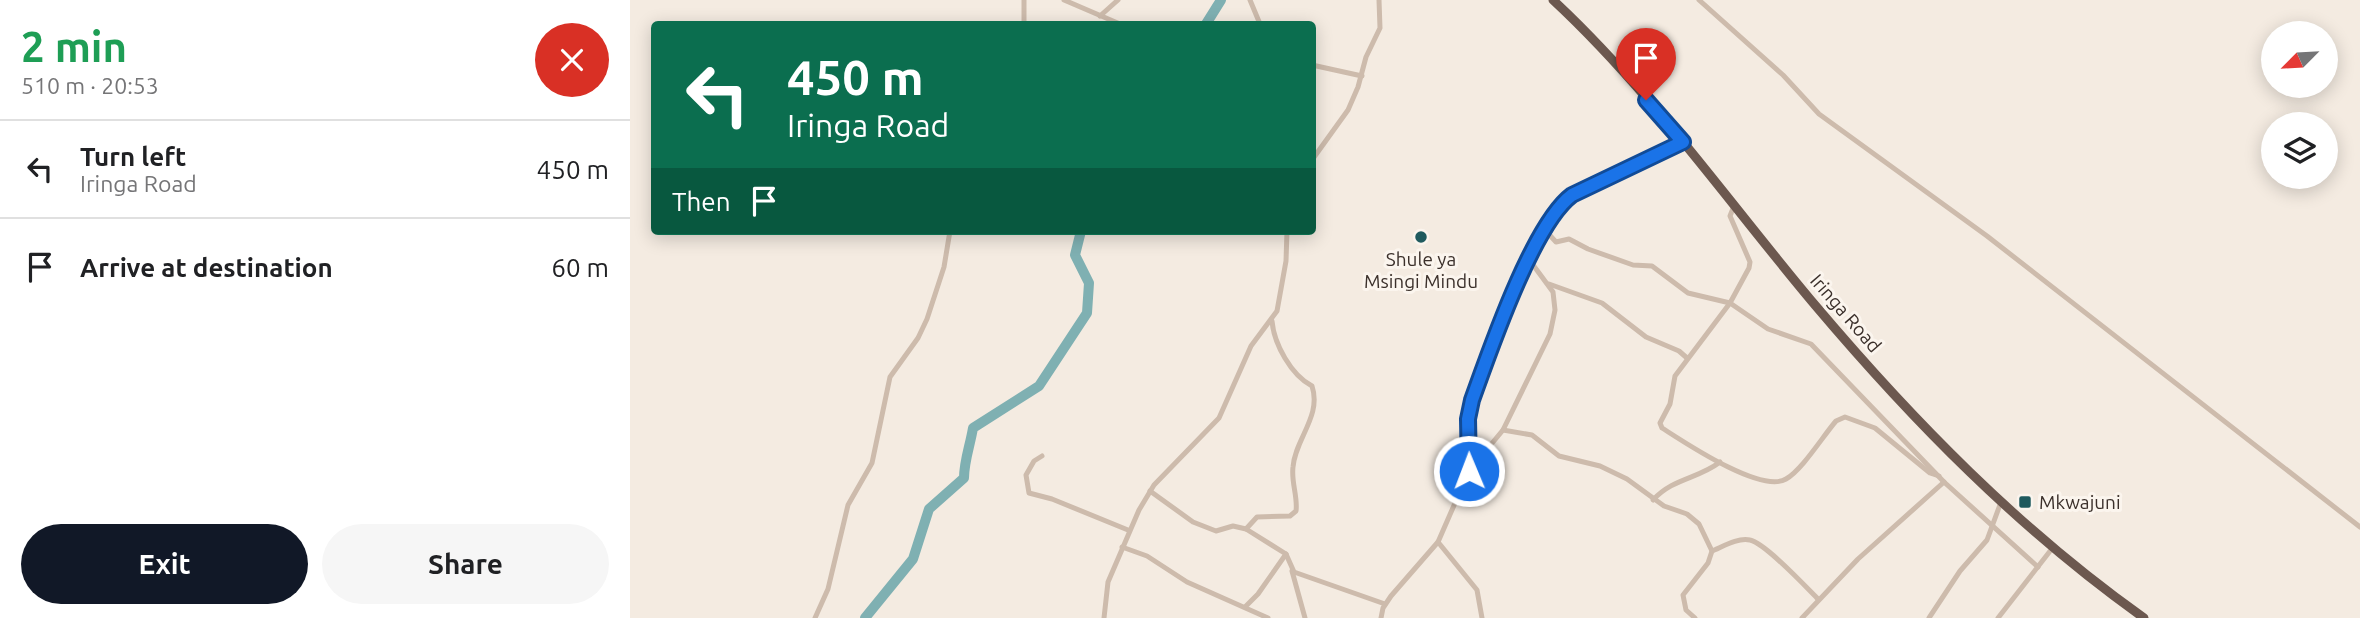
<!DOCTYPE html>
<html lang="en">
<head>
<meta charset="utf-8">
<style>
  :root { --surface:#fff; --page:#f6f6f6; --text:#202124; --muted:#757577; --line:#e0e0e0; --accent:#111827 }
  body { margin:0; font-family:Ubuntu,sans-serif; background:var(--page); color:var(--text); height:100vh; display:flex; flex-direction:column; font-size:26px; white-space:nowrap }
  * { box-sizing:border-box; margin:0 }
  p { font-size:23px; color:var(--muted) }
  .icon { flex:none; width:38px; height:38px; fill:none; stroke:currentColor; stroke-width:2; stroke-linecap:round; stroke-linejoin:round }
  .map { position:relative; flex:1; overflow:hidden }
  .drawer { display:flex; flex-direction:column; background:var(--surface); width:630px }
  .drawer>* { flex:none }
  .top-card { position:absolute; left:21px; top:21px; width:665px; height:214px; border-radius:7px; box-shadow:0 4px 18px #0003; background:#0b6e4f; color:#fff; overflow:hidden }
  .needle { width:46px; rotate:246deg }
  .fabs { position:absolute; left:1631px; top:21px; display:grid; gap:14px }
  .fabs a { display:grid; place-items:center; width:77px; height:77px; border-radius:50%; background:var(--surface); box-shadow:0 4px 18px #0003; font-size:35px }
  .pin { position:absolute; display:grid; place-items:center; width:60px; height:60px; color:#fff; margin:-72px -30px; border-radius:50% 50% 50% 0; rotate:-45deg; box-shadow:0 0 7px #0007 }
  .pin .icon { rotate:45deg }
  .me { position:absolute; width:77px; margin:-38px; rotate:359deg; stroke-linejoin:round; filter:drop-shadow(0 0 5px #0008) }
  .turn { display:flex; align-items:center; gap:24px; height:147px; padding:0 21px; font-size:32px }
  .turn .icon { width:91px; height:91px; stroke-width:2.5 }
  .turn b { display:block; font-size:49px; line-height:60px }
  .then { display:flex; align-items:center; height:66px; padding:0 21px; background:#0003; gap:14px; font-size:26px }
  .round { display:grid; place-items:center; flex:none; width:74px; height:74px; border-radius:37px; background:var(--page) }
  .head { display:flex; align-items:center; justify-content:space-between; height:119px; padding:0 21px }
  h1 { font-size:42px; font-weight:600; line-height:52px; color:#1e9e55 }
  .primary-button { display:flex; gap:14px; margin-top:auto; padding:14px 21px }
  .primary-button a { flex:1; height:80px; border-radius:42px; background:var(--accent); color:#fff; font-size:28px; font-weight:600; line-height:80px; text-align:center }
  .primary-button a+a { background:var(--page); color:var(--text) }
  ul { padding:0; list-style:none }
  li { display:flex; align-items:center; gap:21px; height:98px; padding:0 21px; border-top:2px solid var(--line) }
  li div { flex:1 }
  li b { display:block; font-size:26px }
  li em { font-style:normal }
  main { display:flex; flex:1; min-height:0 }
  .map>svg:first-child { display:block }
</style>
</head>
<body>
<main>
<section class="drawer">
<div class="head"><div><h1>2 min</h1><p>510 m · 20:53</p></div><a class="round" style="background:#d93025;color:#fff"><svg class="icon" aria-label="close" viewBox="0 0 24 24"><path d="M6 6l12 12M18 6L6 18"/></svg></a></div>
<ul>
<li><svg class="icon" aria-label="left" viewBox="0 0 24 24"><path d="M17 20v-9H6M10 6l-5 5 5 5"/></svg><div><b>Turn left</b><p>Iringa Road</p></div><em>450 m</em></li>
<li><svg class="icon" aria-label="arrive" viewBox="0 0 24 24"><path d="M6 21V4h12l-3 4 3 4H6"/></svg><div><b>Arrive at destination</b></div><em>60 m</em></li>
</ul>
<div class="primary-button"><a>Exit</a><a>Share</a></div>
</section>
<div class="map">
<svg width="1730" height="618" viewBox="0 0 1730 618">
  <rect width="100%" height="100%" fill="#f4ebe1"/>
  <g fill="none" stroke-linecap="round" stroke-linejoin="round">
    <g stroke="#7fb0b2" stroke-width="10">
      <polyline points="576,24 591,0"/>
      <path d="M235 618 283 559 299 509 334 478C334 461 340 446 343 428L409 386 457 313 459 283 445 255 451 231"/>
    </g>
    <g stroke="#cdbbac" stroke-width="5">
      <polyline points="434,0 490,24"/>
      <polyline points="620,0 630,24"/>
      <polyline points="1069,0 1153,75 1189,114 1357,236 1730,527"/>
      <polyline points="470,16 488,0"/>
      <polyline points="394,24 394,0"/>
      <polyline points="682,65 732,76"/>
      <polyline points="682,160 718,110 728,87 736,57 750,28 749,0"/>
      <path d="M1104 206 1100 216 1120 262 1119 268 1100 303 1045 376 1040 404 1030 423 1032 428C1054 442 1131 494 1156 479 1172 470 1193 436 1206 421L1215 417 1245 428 1300 473 1309 476"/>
      <polyline points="915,230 926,242 939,239 958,249 1003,265 1022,266 1058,293 1100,303 1138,329 1181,344 1314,482 1408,567"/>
      <polyline points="919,284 972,303 1016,337 1049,351 1057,358"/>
      <polyline points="873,430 902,435 929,456 970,466 997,479 1034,506 1057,514 1069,524 1082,551 1078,563 1053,595 1056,610 1065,618"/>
      <polyline points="412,456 404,461 396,475 399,493 422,499 498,530"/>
      <path d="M839 471 838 419 842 400C860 350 903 225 942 195L1053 142"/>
      <polyline points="520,491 563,522 586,531 603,526 616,529 656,554 664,572 755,604"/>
      <path d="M1023 500C1043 478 1068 479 1090 462"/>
      <path d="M616 529 627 517 660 516 666 511C668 497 661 482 663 467 665 439 692 416 682 386 661 375 644 344 642 321"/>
      <polyline points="808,542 847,590 852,618"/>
      <polyline points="492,547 517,556 557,582 638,618"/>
      <path d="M1082 551C1092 547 1108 537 1120 540 1135 543 1175 586 1188 599"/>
      <polyline points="662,571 675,618"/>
      <polyline points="615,607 628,594 656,554"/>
      <polyline points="185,618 198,589 218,505 242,463 260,377 288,338 297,319 314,267 320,231"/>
      <polyline points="474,618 478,582 509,510 524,485 589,418 621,346 647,311 656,261 657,231"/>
      <polyline points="751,618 753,608 761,596 808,542 839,471 873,430 920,334 925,310 923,292 898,258"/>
      <polyline points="1172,618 1228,559 1314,482"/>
      <polyline points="1299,618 1330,571 1357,540 1371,502"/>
      <polyline points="1368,618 1424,546"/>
    </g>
    <path stroke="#6c584f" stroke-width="9" d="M923 0C1021 91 1099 203 1185 305 1283 421 1390 530 1514 618"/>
  </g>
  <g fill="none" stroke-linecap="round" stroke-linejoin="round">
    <g stroke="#114b97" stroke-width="18">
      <path id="route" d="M839 471 838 419 842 400C860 350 903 224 942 195L1053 142 1016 100"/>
    </g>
    <use href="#route" stroke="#1a73e8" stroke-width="12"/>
  </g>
  <g fill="#1f5a5e" stroke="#fbf5ee" stroke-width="2.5">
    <circle cx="791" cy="237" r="7"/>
    <rect x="1388" y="495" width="14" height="14" rx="3.5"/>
  </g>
  <g text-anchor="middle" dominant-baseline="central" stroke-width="6" stroke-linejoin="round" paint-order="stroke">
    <g font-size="19" fill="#3b302b" stroke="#fbf5ee">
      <text x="791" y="259">Shule ya<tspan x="791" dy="22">Msingi Mindu</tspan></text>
      <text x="1409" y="502" text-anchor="start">Mkwajuni</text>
    </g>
    <g font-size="19" fill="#3b302b" stroke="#fbf5ee">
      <text transform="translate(1216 313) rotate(49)">Iringa Road</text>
    </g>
  </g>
</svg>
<div class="fabs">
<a><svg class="needle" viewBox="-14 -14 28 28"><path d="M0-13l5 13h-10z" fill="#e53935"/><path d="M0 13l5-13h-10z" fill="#757577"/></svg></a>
<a><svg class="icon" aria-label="layers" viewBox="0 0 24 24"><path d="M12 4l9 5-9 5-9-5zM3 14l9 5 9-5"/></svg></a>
</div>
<div class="pin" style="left:1016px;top:100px;background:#d93025"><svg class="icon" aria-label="arrive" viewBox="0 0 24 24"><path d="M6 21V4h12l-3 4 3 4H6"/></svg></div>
<svg class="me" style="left:839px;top:471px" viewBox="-20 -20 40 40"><circle r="17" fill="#1a73e8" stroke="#fff" stroke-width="3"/><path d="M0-11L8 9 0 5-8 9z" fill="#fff"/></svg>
<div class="top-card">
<div class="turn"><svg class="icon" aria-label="left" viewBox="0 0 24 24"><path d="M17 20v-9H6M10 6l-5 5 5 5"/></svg><div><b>450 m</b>Iringa Road</div></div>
<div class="then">Then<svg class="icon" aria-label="arrive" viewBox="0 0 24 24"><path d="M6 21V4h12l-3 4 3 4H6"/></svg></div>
</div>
</div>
</main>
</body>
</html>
